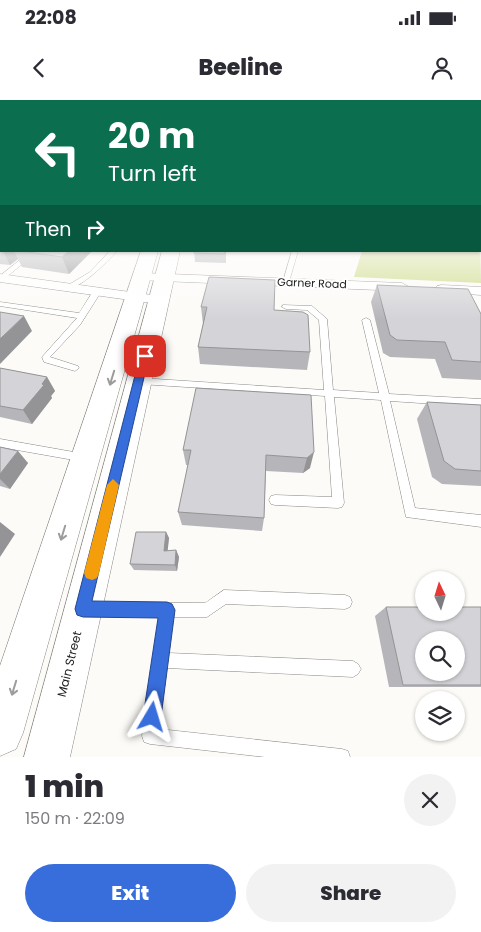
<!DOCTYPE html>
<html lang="en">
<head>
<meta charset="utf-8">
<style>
  :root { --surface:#fff; --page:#f2f2f3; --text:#2b2b33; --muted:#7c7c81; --accent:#386ddc }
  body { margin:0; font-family:Poppins,sans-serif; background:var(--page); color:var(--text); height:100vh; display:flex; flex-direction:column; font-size:19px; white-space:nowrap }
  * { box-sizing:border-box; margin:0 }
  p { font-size:16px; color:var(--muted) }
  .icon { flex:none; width:28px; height:28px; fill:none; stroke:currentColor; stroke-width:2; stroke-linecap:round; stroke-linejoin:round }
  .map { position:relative; height:657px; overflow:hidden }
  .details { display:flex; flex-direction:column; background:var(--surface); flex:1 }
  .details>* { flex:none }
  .banner { position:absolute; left:0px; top:0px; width:481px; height:152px; box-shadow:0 1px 4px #0004; background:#0b6e4f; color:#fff; overflow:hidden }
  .needle { width:32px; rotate:356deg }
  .fabs { position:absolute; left:415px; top:471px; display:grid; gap:10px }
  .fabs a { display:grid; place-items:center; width:50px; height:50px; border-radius:50%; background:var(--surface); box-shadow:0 1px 4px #0004; font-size:25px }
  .pin { position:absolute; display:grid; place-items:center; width:42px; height:42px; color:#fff; margin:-21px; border-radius:10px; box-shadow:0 2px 8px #0006 }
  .me { position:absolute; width:55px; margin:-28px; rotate:7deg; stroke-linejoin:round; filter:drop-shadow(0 0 4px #0008) }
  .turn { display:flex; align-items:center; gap:18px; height:105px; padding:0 25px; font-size:22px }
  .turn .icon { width:65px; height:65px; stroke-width:2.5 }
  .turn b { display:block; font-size:35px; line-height:42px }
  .then { display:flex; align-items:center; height:48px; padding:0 25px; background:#0003; gap:10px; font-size:19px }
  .round { display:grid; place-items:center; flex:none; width:52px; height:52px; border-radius:26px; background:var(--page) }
  .overview { display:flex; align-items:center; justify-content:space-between; height:85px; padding:0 25px }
  h1 { font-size:30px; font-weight:800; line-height:38px }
  .cta { display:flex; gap:10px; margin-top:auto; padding:10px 25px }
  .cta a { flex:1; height:58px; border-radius:30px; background:var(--accent); color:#fff; font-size:20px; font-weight:800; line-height:58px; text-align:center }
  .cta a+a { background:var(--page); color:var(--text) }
  .status { display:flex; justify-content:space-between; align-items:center; height:35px; padding:0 25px; background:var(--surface); direction:ltr }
  .status svg { height:14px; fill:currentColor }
  header { display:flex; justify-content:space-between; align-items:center; height:65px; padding:0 25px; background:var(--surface); font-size:22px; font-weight:800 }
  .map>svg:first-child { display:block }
</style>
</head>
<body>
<div class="status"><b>22:08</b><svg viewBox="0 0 49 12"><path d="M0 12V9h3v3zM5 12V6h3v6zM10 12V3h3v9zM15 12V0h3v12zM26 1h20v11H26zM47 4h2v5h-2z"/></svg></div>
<header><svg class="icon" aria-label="back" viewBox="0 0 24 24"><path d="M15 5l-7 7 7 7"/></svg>Beeline<svg class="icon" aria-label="person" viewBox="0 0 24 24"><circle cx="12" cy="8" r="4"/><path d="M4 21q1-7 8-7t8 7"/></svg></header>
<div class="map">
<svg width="481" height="657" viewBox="0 0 481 657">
  <rect width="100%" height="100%" fill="#fcfbf8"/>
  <polygon fill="#cdda89" points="480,127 481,183 354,177 362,151 480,151"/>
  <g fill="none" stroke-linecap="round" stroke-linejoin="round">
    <g stroke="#888784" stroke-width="1">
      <g id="lane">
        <polygon points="31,151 38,151 4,179 0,180 0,176"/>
        <path d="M110 151H117C107 162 80 190 65 189V187L90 172Z"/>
        <polygon points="292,151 298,151 289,182 286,184 283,182"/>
        <polygon points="94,190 101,192 80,225 50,257 78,266 79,268 75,271 44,262 42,257 77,218 0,206 0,202 79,213"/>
        <polygon points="283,205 312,206 327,219 333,290 379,293 362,220 366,218 370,220 389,294 481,299 481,307 390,301 415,408 481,415 481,427 406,417 381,300 334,297 344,403 342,407 338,408 275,405 271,404 269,400 271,396 275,395 332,397 325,296 140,284 136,281 140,278 324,290 319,220 307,210 286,209 282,207"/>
        <polygon points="0,339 85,354 89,355 90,358 89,361 85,362 0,347"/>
        <polygon points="224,490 345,495 350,497 352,502 350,507 345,509 226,504 207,517 173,517 169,553 353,561 358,564 361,569 358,574 353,577 167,568 159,629 342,649 348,651 350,657 265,657 150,644 144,642 142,636 159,517 89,516 84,514 82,509 84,504 89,502 205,503"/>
      </g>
    </g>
    <g stroke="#888784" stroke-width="1">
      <g id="street">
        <polygon points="142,173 402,183 409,187 402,191 138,180 136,177"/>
        <polygon points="0,174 159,196 166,200 159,204 0,182"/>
        <polygon points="442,185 481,187 481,195 437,192 435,189 437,186"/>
      </g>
    </g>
    <g stroke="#888784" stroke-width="1">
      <g id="primary">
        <polygon points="141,151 158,151 23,633 16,649 0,656 0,566"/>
        <polygon points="162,151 180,151 70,657 24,657"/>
      </g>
    </g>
    <use href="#lane" fill="#fff" fill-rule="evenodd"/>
    <use href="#street" fill="#fff" fill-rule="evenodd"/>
    <use href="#primary" fill="#fff" fill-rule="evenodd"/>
  </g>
  <g fill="#b6b5b9">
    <polygon points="0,127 1,127 1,151 92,151 69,174 22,167 18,159 10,165 0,164"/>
    <polygon points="194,151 226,151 226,163 195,162"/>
    <polygon points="377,185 481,214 481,280 442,278 435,259 390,257 383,253 371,202"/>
    <polygon points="201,207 274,210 310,252 307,270 200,264 198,247 203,224"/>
    <polygon points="0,268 47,277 55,291 51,296 52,298 32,324 0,317"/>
    <polygon points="311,295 310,368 303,373 266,371 264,418 262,431 182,425 178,412 188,365 186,365 183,350"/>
    <polygon points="427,302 481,305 481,386 442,384 432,377 417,319"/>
    <polygon points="0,347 28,363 10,389 0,386"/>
    <polygon points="166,432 169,438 167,451 176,450 179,457 177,471 134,470 130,464"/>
    <polygon points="386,507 481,507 481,587 389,587 375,516"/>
  </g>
  <g fill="#949496">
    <polygon points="3,151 14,151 18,159 10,165"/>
    <polygon points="69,151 92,151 69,174 62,157"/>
    <polygon points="24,216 32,231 0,264 0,239"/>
    <polygon points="47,277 55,291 51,296 52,298 32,324 23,310"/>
    <polygon points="18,351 28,363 10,389 0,379 0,374"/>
    <polygon points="314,352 310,368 303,373 307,358"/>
    <polygon points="0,422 15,434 0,457"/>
    <polygon points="166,432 169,438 167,457 164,451"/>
    <polygon points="176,450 179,457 177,471 175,465"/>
  </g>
  <g fill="#d4d3d7" stroke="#949496" fill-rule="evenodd">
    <polygon points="0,127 1,127 1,149 0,148"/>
    <polygon points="21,151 69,151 62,157"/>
    <polygon points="194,151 225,151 225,154 194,153"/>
    <polygon points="209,177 275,180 274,210 303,212 308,215 310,252 198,247 207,207 201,207"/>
    <polygon points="377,185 468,189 481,214 481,262 452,260 445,242 397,240 390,235"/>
    <polygon points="0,212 24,216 0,239"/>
    <polygon points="0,268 47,277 42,284 44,285 23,310 0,306"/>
    <polygon points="196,288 311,295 314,352 307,358 266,355 264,418 178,412 191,350 183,350"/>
    <polygon points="427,302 481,305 481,371 455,369 444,361"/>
    <polygon points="0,347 18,351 0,374"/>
    <polygon points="136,432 166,432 164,451 176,450 175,465 130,464"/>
    <path d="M386 507H424V512H456V507H481V585H403ZM424 540H456V572H424Z"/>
  </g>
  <defs><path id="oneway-shaft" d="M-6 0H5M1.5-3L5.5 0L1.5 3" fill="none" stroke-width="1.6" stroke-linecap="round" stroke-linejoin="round" transform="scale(1.25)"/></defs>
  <g stroke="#9c9c9b">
    <use href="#oneway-shaft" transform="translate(112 278) rotate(107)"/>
    <use href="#oneway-shaft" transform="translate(63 433) rotate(107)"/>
    <use href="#oneway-shaft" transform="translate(14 588) rotate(107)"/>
  </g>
  <linearGradient id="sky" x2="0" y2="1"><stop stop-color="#71b5e8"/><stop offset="0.58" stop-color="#fefdfc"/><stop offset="1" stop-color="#fefdfc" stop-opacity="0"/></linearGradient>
  <rect width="481" height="219" fill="url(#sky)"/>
  <polygon fill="#386ddc" stroke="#24478f" points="145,253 149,256 92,501 167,502 172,504 175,510 161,617 159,623 152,626 146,623 143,617 158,518 83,517 77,515 75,509 140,256"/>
  <polygon fill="#f59e0b" points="113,379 119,385 99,473 97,478 92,480 86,478 84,473 107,385"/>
  <g text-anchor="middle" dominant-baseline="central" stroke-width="4" stroke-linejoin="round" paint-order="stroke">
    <g font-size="11" fill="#232221" stroke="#fff">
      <text transform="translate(312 183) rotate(2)">Garner Road</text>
    </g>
    <g font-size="12" fill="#232221" stroke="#fff">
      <text transform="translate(69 564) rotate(-76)">Main Street</text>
    </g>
  </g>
</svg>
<div class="fabs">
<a><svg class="needle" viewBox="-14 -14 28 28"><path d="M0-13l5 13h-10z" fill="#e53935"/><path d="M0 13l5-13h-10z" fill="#7c7c81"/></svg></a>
<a><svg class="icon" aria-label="search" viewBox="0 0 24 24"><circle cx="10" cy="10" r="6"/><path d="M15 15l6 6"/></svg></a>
<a><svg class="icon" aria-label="layers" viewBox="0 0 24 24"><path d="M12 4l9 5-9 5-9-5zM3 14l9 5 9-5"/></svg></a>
</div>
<div class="pin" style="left:145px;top:256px;background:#d93025"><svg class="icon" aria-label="arrive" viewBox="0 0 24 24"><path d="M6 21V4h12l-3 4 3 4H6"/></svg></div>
<svg class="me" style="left:152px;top:617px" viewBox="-20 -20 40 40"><path d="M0-17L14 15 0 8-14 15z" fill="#386ddc" stroke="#fff" stroke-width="4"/></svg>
<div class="banner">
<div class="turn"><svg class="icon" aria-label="left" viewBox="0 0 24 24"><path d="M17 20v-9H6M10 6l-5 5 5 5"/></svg><div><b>20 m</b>Turn left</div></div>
<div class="then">Then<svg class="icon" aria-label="right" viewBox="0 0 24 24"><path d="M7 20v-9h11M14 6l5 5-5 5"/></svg></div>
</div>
</div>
<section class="details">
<div class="overview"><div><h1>1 min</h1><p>150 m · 22:09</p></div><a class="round"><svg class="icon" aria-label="close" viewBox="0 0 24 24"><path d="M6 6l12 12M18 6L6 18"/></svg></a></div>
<div class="cta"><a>Exit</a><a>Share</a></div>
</section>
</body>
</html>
